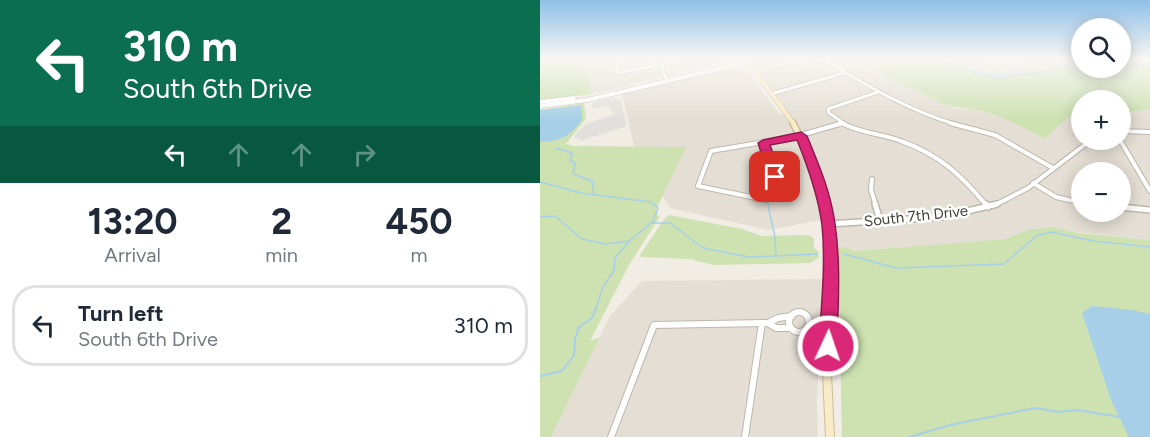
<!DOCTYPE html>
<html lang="en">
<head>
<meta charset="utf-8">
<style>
  :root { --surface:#fff; --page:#f2f2f3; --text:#1f2937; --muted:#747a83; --line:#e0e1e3 }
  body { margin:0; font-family:Figtree,sans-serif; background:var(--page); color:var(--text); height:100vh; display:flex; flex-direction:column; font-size:22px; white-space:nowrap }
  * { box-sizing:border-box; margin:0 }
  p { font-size:20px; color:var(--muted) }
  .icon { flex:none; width:33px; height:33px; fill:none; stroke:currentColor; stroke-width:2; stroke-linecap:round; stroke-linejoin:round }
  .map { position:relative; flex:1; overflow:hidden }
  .side { display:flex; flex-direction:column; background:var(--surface); width:540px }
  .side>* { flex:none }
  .banner { background:#0b6e4f; color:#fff; overflow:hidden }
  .tools { position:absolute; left:531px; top:18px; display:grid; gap:12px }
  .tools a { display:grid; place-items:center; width:60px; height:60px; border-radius:50%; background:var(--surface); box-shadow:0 3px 15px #0003; font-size:30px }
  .pin { position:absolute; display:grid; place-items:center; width:51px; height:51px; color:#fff; margin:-26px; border-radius:12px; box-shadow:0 3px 9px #0006 }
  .me { position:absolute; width:66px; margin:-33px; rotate:3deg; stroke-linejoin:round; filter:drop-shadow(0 0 4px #0008) }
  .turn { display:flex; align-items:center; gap:21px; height:126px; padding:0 24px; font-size:27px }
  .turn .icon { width:78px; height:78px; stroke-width:2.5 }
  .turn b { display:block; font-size:42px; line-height:51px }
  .lanes { display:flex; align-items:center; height:57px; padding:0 24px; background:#0003; justify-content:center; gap:30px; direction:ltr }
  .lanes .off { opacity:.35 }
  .eta { display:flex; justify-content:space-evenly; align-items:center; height:102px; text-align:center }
  .eta b { font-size:36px; font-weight:700; line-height:42px }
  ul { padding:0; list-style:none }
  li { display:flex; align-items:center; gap:18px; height:81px; margin:0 12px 9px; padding:0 12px; border:3px solid var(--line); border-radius:24px }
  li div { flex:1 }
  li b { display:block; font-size:22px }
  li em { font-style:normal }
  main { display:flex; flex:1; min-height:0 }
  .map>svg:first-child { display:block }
</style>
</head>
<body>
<main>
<section class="side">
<div class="banner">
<div class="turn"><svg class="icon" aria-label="left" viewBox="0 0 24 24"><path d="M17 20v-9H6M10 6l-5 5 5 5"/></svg><div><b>310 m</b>South 6th Drive</div></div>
<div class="lanes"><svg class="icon" aria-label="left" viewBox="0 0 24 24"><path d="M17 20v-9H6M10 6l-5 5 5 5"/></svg><svg class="icon off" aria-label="ahead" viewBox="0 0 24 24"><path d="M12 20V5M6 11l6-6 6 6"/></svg><svg class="icon off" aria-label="ahead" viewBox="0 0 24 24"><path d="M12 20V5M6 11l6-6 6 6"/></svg><svg class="icon off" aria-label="right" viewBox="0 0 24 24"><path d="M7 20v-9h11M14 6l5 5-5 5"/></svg></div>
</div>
<div class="eta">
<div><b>13:20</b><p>Arrival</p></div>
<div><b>2</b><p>min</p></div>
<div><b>450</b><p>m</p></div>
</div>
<ul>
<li><svg class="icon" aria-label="left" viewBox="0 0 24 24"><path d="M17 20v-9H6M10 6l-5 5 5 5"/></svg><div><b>Turn left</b><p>South 6th Drive</p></div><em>310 m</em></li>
</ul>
</section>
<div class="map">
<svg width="610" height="437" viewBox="0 0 610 437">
  <rect width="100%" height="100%" fill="#f1ede5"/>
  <g fill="#e4ded4" fill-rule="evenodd">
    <polygon points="52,59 199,59 51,94 47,68"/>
    <path d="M206 59H310L406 105 418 109H435L470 119 505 139 528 117H541L542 140H580L581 113 610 109V240L547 233 488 230 467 239 314 251 306 247 298 248 295 217 229 230 130 208 94 147 82 93 200 66 210 74 239 114 245 113ZM542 172H580V212H542Z"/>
    <polygon points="409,59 522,59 523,62 508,70 458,77 439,73"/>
    <polygon points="282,279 277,401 278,437 11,437 70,316 102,281"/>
  </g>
  <g fill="#cde1b1">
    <polygon points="0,59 52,59 47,69 51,94 0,101"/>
    <path d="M310 59H409L439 73 458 77 508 70 522 62V59L541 61 542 68H580L581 61 610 62V109L581 113 580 100H542L541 117H528L505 139C483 127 463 116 439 110 428 108 417 108 406 105Z"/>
    <polygon points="44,103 46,118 26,144 34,146 146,147 116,210 119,218 89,265 50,341 60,337 11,437 0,437 0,110"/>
    <polygon points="129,215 202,229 222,236 268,235 274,238 274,248 278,251 279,257 270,263 174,265 150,259 101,257 100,255 125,218"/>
    <polygon points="511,227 538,233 610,240 610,437 302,437 298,248 306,247 314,251 466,239 488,230"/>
  </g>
  <polygon fill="#e2e0dd" points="69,98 69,100 72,98 81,101 87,126 40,141 39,138 35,139 35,135 46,124 75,114 74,111 70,112 70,108 64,106 51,108 53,103"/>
  <g fill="#a7cfe8">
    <path d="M42 105V120C29 137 21 141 0 142V110Z"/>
    <polygon points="552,306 592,310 610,314 610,437 589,437 571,400 542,313"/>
  </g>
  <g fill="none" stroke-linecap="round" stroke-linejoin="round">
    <g stroke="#a7cfe8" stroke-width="1.5">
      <polyline points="406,59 439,74 458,77 509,71 519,65 542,64"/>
      <polyline points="580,65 610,65"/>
      <polyline points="16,148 32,153 30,161 35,163 33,174 52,181 54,195"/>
      <polyline points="0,182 41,193 111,202 118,208 112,223 130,223 163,248 208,257 278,254"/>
      <polyline points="228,205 235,237 236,256"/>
      <polyline points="0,217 15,216 42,239 66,244 89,241 111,223"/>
      <polyline points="304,254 356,268 464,264 496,236 511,232 553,241 610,247"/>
      <polyline points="56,308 63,287 74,270 75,258 90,240"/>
    </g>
    <g stroke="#a7cfe8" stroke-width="2">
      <polyline points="0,376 22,371 34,355 35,339 39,327 53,317 56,307"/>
      <polyline points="370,437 410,425 495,408 519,412 537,410 580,417"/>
    </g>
    <g stroke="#beb7ac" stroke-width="4.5">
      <g id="minor-far3">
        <polyline points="77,59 78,73 149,59"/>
        <path d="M283 59C325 84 368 111 415 124"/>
        <polyline points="436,59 454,64 486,59"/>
        <polyline points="121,65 127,81"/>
        <polyline points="233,67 266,59"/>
        <polyline points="231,94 304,73"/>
        <polyline points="300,124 303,123"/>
        <polyline points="305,124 289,113 288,109 338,92"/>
      </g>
    </g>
    <g stroke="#beb7ac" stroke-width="6">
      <g id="minor-far2">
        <path d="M302 123C319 133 343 134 361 141 400 155 421 175 447 206"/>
        <polyline points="410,123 455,135 513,168"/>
        <polyline points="580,131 610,132"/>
        <polyline points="580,140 610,191"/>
        <path d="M223 143C232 162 240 181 226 200L158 186 171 151 254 137 303 123"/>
        <polyline points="332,179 331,190 336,206"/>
        <polyline points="493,183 516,197 542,203"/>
        <polyline points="453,206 488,188 551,140"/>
      </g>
    </g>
    <g stroke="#beb7ac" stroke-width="8">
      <g id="minor-far1">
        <polyline points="335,204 340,220"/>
        <polyline points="446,204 448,207"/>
        <polyline points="580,207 610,210"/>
        <polyline points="288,224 402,217 457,204"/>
      </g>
    </g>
    <g stroke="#beb7ac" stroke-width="8">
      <g id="minor">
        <circle cx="259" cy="322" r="10"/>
        <polyline points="228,323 236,328 251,328"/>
        <polyline points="269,323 289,323"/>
        <polyline points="71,437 114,325 228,323 238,318 252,316"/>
        <polyline points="205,437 222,323"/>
      </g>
    </g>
    <g stroke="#beb7ac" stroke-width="5">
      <g id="tertiary">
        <polyline points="533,59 542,59"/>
        <polyline points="580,60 610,60"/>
        <polyline points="0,102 34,98"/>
        <polyline points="0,106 47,100 208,62"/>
      </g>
    </g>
    <g stroke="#ccbd99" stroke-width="5">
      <polyline id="secondary-far3" points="206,59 254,124"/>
    </g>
    <g stroke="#ccbd99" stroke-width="8">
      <polyline id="secondary-far2" points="253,123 273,163 284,206"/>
    </g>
    <g stroke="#ccbd99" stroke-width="9">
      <polyline id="secondary-far1" points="284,204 289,248 289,308"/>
    </g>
    <g stroke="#ccbd99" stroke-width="10">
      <polyline id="secondary" points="289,307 287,373 290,437"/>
    </g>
    <use href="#minor-far3" stroke="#fff" stroke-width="3"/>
    <use href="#minor-far2" stroke="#fff" stroke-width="4"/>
    <use href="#minor-far1" stroke="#fff" stroke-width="5"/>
    <use href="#minor" stroke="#fff" stroke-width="6"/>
    <use href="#tertiary" stroke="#fff" stroke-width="4"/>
    <use href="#secondary-far3" stroke="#f9ebc7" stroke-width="4"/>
    <use href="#secondary-far2" stroke="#f9ebc7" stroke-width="5"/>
    <use href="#secondary-far1" stroke="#f9ebc7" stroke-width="7"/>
    <use href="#secondary" stroke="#f9ebc7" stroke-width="8"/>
  </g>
  <linearGradient id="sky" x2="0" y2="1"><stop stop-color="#8ebfe8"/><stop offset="0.49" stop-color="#f9f7f3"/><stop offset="1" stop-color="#f9f7f3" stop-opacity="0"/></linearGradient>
  <rect width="610" height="120" fill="url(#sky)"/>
  <path fill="#db2777" stroke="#8e194d" stroke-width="1.5" d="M261 132 267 136C279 165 291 193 295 224 301 264 298 306 297 346L294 352 288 355 282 352 279 346C281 306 286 265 282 225 278 195 268 167 257 140L230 145 241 177 235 182 229 177 218 143 223 140Z"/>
  <g text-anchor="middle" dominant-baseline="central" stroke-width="5" stroke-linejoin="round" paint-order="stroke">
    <g font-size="15" fill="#423d35" stroke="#fff">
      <text transform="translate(376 216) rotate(-6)">South 7th Drive</text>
    </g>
  </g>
</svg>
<div class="tools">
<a><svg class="icon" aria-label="search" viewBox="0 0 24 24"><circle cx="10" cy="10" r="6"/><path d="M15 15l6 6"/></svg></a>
<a>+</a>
<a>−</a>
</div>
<div class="pin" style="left:235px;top:177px;background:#d93025"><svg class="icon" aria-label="arrive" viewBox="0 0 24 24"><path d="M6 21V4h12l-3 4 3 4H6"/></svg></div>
<svg class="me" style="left:288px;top:346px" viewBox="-20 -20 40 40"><circle r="17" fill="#db2777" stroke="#fff" stroke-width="3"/><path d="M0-11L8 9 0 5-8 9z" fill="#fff"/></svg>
</div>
</main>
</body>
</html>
